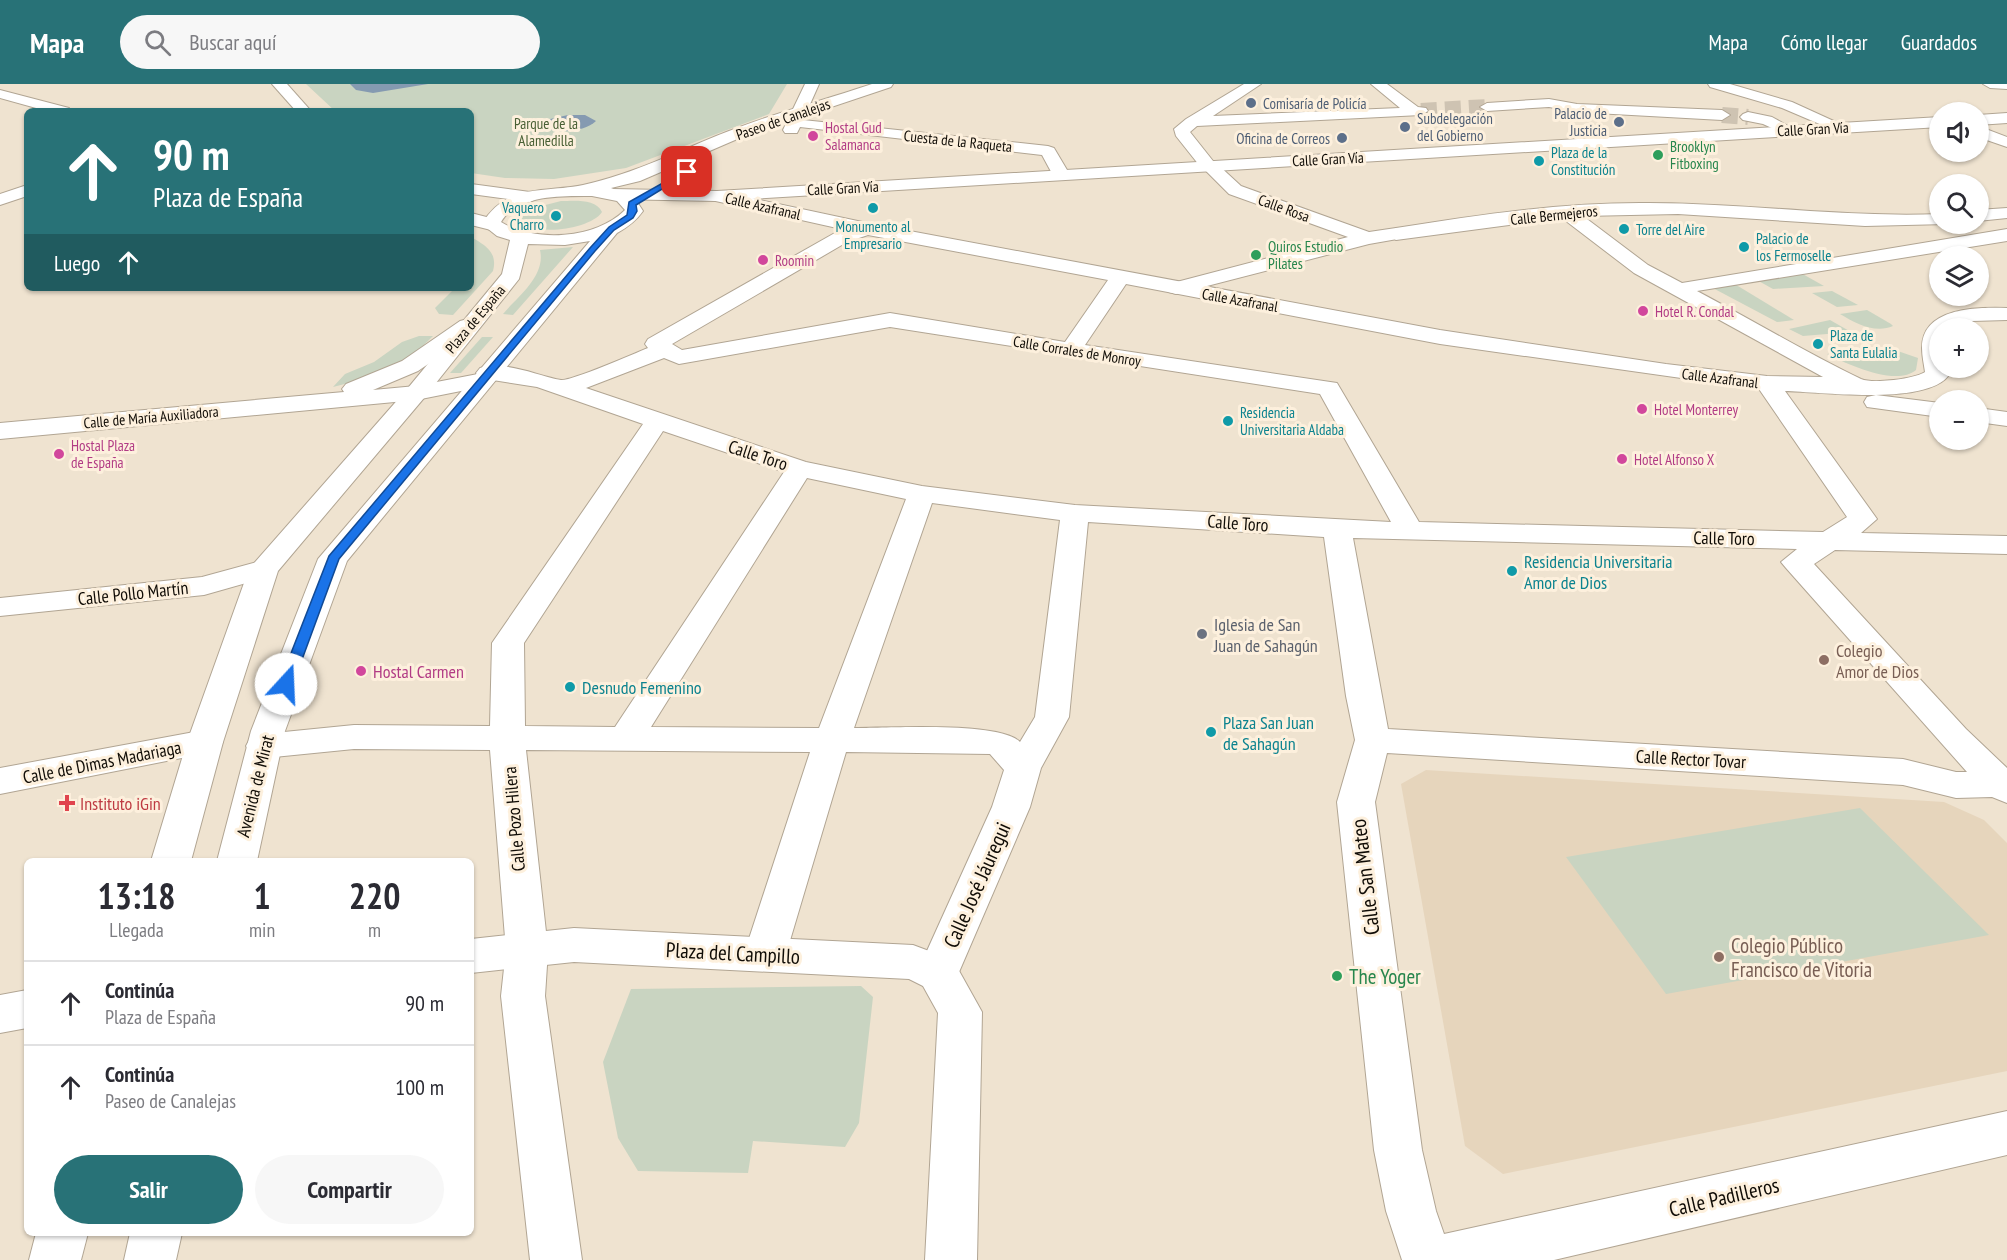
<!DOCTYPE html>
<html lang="es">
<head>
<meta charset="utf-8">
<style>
  :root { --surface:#fff; --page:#f7f7f7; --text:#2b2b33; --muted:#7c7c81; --line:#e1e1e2; --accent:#287277 }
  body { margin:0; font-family:"PT Sans Narrow",sans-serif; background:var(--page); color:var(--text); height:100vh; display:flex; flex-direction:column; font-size:22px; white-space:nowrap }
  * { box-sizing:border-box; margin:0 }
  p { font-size:20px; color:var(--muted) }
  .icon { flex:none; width:33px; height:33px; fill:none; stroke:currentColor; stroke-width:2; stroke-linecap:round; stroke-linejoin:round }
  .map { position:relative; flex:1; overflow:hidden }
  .panel { position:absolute; left:24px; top:774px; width:450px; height:378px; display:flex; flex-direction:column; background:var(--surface); border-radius:9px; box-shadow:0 2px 4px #0004 }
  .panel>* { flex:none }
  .guide { position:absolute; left:24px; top:24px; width:450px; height:183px; border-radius:9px; box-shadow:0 2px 4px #0004; background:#287277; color:#fff; overflow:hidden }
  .fabs { position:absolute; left:1929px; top:18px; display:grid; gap:12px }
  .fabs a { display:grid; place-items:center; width:60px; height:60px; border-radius:50%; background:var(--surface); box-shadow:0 2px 4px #0004; font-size:30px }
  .pin { position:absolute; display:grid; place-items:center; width:51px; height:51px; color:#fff; margin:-26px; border-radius:12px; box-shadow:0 3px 9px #0006 }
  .me { position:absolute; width:66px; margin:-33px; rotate:20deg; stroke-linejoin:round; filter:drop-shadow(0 0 4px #0008) }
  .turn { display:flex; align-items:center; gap:21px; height:126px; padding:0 30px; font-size:27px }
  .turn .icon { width:78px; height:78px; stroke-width:2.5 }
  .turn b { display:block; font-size:42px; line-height:51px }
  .then { display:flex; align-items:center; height:57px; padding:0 30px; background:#0003; gap:12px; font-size:22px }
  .eta { display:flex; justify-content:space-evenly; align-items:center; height:102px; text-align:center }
  .eta b { font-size:36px; font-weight:600; line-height:42px }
  .button { display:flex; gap:12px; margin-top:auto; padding:12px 30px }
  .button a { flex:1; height:69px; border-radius:36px; background:var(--accent); color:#fff; font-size:24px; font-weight:600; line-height:69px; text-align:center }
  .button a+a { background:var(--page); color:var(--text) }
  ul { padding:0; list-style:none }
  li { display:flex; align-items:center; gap:18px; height:84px; padding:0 30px; border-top:2px solid var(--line) }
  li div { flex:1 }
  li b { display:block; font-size:22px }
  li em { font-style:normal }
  header { display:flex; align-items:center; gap:36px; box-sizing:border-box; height:84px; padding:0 30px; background:var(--accent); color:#fff }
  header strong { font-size:28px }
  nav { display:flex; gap:33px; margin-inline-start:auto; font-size:21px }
  .search { width:420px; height:54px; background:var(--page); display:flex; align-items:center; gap:15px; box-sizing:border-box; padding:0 21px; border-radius:33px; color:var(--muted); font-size:22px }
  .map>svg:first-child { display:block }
</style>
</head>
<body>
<header>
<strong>Mapa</strong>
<div class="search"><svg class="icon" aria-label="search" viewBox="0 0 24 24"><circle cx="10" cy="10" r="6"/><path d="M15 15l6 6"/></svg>Buscar aquí</div>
<nav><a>Mapa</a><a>Cómo llegar</a><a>Guardados</a></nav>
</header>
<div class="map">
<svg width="2007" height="1176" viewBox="0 0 2007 1176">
  <rect width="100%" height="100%" fill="#efe3d0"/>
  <polygon fill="#e6d5bc" points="1426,686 1944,718 1984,736 2007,759 2007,987 1503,1090 1465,1062 1401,700"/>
  <g fill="#c9d4c1">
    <polygon points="306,0 787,0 769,30 626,84 554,95 505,94 471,89 471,27 335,27"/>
    <path d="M561 117C573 117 596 114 602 128 590 146 533 153 519 136L526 126Z"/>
    <path d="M471 153C485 161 498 168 493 187L453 231 439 230 435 224 455 204H471L473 184Z"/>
    <path d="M573 163 513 231 503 230C518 212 546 192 540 166Z"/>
    <polygon points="1799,188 1824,202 1773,205 1755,195"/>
    <polygon points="1733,199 1794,236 1777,238 1709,202"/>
    <polygon points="1832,207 1858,221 1837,223 1812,209"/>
    <path d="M1867 226 1891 240 1893 242C1875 250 1855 239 1840 230Z"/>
    <polygon points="1830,236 1851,248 1803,252 1789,245"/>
    <path d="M419 252H433C402 284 376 292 333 303L345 290 374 278 402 258Z"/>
    <polygon points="482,253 493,253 461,289 450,289"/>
    <path d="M1889 264 1918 274 1916 286C1896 303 1847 280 1827 270Z"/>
    <polygon points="1860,724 1989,851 1666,910 1566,773"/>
    <polygon points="861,902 873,913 859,1039 845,1063 753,1057 748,1089 638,1087 618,1054 603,978 631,905"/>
  </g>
  <g fill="#859ab1">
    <polygon points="350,0 428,0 373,9 356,6"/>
    <path d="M568 31H585L596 37C585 48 554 51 541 41L546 36Z"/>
  </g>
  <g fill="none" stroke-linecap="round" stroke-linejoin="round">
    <g stroke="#cec3b2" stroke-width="16" stroke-dasharray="16 8" stroke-linecap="butt">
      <polyline points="1421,27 1487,23"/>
      <polyline points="1722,31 1748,33"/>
    </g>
    <g stroke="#b1a593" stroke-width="2">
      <g id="pedestrian">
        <polygon points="1244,0 1261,0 1213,32 1400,24 1371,0 1387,0 1418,23 1426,24 1428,27 1421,31 1197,42 1190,48 1217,82 1209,87 1203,86 1176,52 1174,45 1186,35"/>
        <polygon points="1983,0 2007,0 2007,5 1990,4"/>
        <polygon points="1549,15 1577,20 1722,26 1730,31 1722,36 1577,28 1549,23 1487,27 1480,23 1487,19"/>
        <polygon points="1748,28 1772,33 1797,47 1789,52 1763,40 1743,36 1740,33 1743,30"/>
        <path d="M717 107 867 139 1440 246 1666 280 1767 292 1823 293 1634 189 1562 134 1396 156 1387 150 1396 144C1477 131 1558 119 1640 119 1740 118 1839 134 1940 130V140H1947L1865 142 1678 130 1583 132 1648 181 1682 199 2007 145V157L1697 207C1752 236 1807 269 1861 295 1873 300 1914 295 1925 288 1924 281 1922 272 1922 264 1922 223 1978 223 2007 224V236L1972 237 1954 244H1940V284H1948L1949 291C1927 322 1820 308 1785 307L1877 435 1861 449 2007 452V470L1835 466 1814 480 1966 645 2007 684V719L1992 713 1956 714 1903 701 1387 669 1375 718 1422 1066 1436 1127 1444 1150 2007 1027V1071L1554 1176H1402L1386 1127 1374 1066 1337 718 1355 656 1346 612 1324 453 1088 438 1069 633 1041 684 1030 723 953 902 938 907 923 902 917 889 992 723 1004 686 990 670 846 668 786 870 780 882 765 887 750 882 744 870 810 668 526 666 548 866 545 912 582 1176H530L501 912 506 866 490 666 354 665 264 674 251 671 246 662 251 653 264 650 354 641 490 642 492 559 643 340 537 303 480 294 476 289 480 284C508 277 534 291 561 296 572 297 633 270 648 264L645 260 648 255 833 150 846 146 711 116 708 112 711 108ZM868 151 1108 196 1065 258 890 229 682 266 672 260 847 158ZM1126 200 1440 260 1759 305 1847 433 1823 448 1419 438 1337 299 1085 261ZM890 243 1320 310 1391 438 1075 421 922 402 806 378 586 304 664 274 679 280ZM663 347 784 388 615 643 525 642 524 559ZM807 394 906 415 819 644 651 643ZM932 419 1060 436 1035 633 1020 658C1000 637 887 644 854 644ZM1353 454 1797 465 1781 478 1786 484 1967 688H1956L1903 675 1388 645Z"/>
        <polygon points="2007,124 2007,134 1978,137 1978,126"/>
        <polygon points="1876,311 1940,319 1940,333 1867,323 1864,318 1867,313"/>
        <polygon points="1978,324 2007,328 2007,342 1978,338"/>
      </g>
    </g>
    <g stroke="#b1a593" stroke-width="2">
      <g id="minor">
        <polygon points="805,0 819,0 803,36 1048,62 1054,64 1070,91 1067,95 1055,95 1042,71 800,43 797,49 785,49 783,46"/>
        <polygon points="1708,0 1730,0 1792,18 1849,44 1846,47 1836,47 1782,24 1710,3"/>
        <polygon points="1978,42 2007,53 2007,63 1978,53"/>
        <polygon points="1209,77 1215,78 1241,102 1369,148 1396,144 1405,150 1403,154 1369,160 1176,210 1169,208 1166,204 1169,200 1348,153 1229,110 1201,82"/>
        <polygon points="27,101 27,112 0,121 0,110"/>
        <polygon points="264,476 274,479 279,485 274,491 204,511 0,532 0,514 202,493"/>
        <polygon points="205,646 217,649 223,658 217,667 0,710 0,684"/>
        <polygon points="574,844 913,861 953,876 982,928 977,1176 925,1176 938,929 923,902 909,895 574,878 471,889 471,855"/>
        <polygon points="27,906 27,944 0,949 0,911"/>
      </g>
    </g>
    <g stroke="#b1a593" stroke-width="2">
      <g id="secondary">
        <polygon points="2007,29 2007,39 1978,41 1978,31"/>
        <polygon points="1940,33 1940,43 717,117 612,115 603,110 612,105 717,107"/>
      </g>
    </g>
    <g stroke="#b1a593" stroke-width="2">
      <g id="primary">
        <polygon points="272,0 287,0 311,27 296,27"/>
        <polygon points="0,6 69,24 71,27 47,27 0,14"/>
        <polygon points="471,100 530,108 539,113 530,118 471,110"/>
        <polygon points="471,129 498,136 500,140 491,146 471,141"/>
        <polygon points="468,235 476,237 479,242 476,247 418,287 373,306 416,302 483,289 491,291 495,296 491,301 416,316 0,355 0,339 344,308 342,305 346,300 402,277 460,237"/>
      </g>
    </g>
    <g stroke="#b1a593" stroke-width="2">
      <g id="trunk">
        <path d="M872 0H893L891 3 742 53 640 97 611 104 634 113 643 127C636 137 628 143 617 149L347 477 285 647 257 777H217L251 647 318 475 590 157 565 161 528 160 519 195 424 314 278 487 223 658 191 777H151L187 658 249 485 408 304 502 190 510 156 497 152 482 140C506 99 544 109 583 101 634 90 680 66 729 47 775 29 824 16 872 0ZM592 112 617 117 625 126C596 155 535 159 501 138 517 110 564 112 592 112Z"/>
        <polygon points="36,1149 88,1149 81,1176 29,1176"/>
        <polygon points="130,1149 182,1149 176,1176 124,1176"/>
      </g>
    </g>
    <use href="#pedestrian" fill="#fff" fill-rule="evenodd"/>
    <use href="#minor" fill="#fff" fill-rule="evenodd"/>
    <use href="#secondary" fill="#fff" fill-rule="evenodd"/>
    <use href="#primary" fill="#fff" fill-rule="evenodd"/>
    <use href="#trunk" fill="#fff" fill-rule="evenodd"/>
  </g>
  <polygon fill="#1a73e8" stroke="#114b97" stroke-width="1.5" points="684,87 690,88 636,121 637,127 633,134 614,146 595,167 339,475 293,600 286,605 281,603 279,600 329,472 590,164 609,143 627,131 629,118"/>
  <g fill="#5c6f8a" stroke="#fdf0dd" stroke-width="2">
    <circle cx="1251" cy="19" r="6"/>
    <circle cx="1619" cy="38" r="6"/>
    <circle cx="1405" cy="43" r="6"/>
    <circle cx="1342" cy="54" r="6"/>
  </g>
  <g fill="#d1479c" stroke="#fdf0dd" stroke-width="2">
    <circle cx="813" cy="52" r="6"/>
    <circle cx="763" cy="176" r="6"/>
    <circle cx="1643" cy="227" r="6"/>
    <circle cx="1642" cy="325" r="6"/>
    <circle cx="59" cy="370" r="6"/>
    <circle cx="1622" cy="375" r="6"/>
    <circle cx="361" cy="587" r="6"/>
  </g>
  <g fill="#2e9e5b" stroke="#fdf0dd" stroke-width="2">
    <circle cx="1658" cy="71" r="6"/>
    <circle cx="1256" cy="171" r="6"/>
    <circle cx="1337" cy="892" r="6"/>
  </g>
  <g fill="#0f9aa8" stroke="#fdf0dd" stroke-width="2">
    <circle cx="1539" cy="77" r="6"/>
    <circle cx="873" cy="124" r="6"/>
    <circle cx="556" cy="132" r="6"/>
    <circle cx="1624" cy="145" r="6"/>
    <circle cx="1744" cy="163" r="6"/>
    <circle cx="1818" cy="260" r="6"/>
    <circle cx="1228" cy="337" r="6"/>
    <circle cx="1512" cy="487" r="6"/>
    <circle cx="570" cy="603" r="6"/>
    <circle cx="1211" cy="648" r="6"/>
  </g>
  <circle fill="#6b7280" stroke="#fdf0dd" stroke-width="2" cx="1202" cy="550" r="6"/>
  <g fill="#8d6e63" stroke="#fdf0dd" stroke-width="2">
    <circle cx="1824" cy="576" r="6"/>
    <circle cx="1719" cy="873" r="6"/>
  </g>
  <path fill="#e0444e" stroke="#fdf0dd" stroke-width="2" d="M64 710h6v6h6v6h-6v6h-6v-6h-6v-6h6z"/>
  <g text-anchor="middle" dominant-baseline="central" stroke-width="6" stroke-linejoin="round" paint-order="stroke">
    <g font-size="15" fill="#4e5e75" stroke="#fdf0dd" text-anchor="start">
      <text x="1263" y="19">Comisaría de Policía</text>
      <text x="1607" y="29" text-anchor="end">Palacio de<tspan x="1607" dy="17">Justicia</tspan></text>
      <text x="1417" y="34">Subdelegación<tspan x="1417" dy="17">del Gobierno</tspan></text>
      <text x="1330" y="54" text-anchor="end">Oficina de Correos</text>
    </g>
    <g font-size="15" fill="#100c06" stroke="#fdf0dd">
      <text transform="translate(783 35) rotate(-19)">Paseo de Canalejas</text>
      <text transform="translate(1813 45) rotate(-3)">Calle Gran Vía</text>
      <text transform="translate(958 57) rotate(6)">Cuesta de la Raqueta</text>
      <text transform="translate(1328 75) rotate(-3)">Calle Gran Vía</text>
      <text transform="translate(843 104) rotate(-3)">Calle Gran Vía</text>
      <text transform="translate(763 122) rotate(13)">Calle Azafranal</text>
      <text transform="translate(1284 124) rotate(20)">Calle Rosa</text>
      <text transform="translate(1554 131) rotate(-6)">Calle Bermejeros</text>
      <text transform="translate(1240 216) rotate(10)">Calle Azafranal</text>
      <text transform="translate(475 235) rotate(-50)">Plaza de España</text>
      <text transform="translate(1077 267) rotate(9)">Calle Corrales de Monroy</text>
      <text transform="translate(1720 294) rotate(7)">Calle Azafranal</text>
      <text transform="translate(151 333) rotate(-5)">Calle de María Auxiliadora</text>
    </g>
    <g font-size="15" fill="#496035" stroke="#fdf0dd">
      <text x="546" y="39">Parque de la<tspan x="546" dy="17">Alamedilla</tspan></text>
    </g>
    <g font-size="15" fill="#b23c85" stroke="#fdf0dd" text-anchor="start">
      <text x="825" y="43">Hostal Gud<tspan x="825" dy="17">Salamanca</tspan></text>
      <text x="775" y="176">Roomin</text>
      <text x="1655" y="227">Hotel R. Condal</text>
      <text x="1654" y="325">Hotel Monterrey</text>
      <text x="71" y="361">Hostal Plaza<tspan x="71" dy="17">de España</tspan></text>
      <text x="1634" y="375">Hotel Alfonso X</text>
    </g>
    <g font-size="15" fill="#27864d" stroke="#fdf0dd" text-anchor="start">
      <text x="1670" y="62">Brooklyn<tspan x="1670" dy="17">Fitboxing</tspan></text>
      <text x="1268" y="162">Quiros Estudio<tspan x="1268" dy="17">Pilates</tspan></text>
    </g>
    <g font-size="15" fill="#0d838f" stroke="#fdf0dd" text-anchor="start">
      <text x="1551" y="68">Plaza de la<tspan x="1551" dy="17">Constitución</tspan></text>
      <text x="544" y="123" text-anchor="end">Vaquero<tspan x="544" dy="17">Charro</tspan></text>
      <text x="873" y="142" text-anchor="middle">Monumento al<tspan x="873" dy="17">Empresario</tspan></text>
      <text x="1636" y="145">Torre del Aire</text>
      <text x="1756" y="154">Palacio de<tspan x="1756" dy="17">los Fermoselle</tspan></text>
      <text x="1830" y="251">Plaza de<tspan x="1830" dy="17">Santa Eulalia</tspan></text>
      <text x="1240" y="328">Residencia<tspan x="1240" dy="17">Universitaria Aldaba</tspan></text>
    </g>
    <g font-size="18" fill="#100c06" stroke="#fdf0dd">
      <text transform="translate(758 371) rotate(18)">Calle Toro</text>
      <text transform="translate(1238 439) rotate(4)">Calle Toro</text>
      <text transform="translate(1724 454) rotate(1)">Calle Toro</text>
      <text transform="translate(133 509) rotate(-6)">Calle Pollo Martín</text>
      <text transform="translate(1691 675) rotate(3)">Calle Rector Tovar</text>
      <text transform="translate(102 678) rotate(-11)">Calle de Dimas Madariaga</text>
      <text transform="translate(255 702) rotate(-76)">Avenida de Mirat</text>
      <text transform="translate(514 735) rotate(-95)">Calle Pozo Hilera</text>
    </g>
    <g font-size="18" fill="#0d838f" stroke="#fdf0dd" text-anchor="start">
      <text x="1524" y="477">Residencia Universitaria<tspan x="1524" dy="21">Amor de Dios</tspan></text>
      <text x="582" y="603">Desnudo Femenino</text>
      <text x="1223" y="638">Plaza San Juan<tspan x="1223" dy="21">de Sahagún</tspan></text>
    </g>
    <g font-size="18" fill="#5b616d" stroke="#fdf0dd" text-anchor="start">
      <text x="1214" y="540">Iglesia de San<tspan x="1214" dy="21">Juan de Sahagún</tspan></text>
    </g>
    <g font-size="18" fill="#785e54" stroke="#fdf0dd" text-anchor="start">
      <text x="1836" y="566">Colegio<tspan x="1836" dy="21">Amor de Dios</tspan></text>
    </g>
    <g font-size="18" fill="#b23c85" stroke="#fdf0dd" text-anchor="start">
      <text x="373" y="587">Hostal Carmen</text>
    </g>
    <g font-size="18" fill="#be3a42" stroke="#fdf0dd" text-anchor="start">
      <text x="80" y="719">Instituto iGin</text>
    </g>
    <g font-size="21" fill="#100c06" stroke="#fdf0dd">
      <text transform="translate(1365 793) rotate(-97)">Calle San Mateo</text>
      <text transform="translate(977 801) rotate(-66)">Calle José Jáuregui</text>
      <text transform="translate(733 869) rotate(3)">Plaza del Campillo</text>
      <text transform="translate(1724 1113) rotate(-13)">Calle Padilleros</text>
    </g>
    <g font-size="21" fill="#785e54" stroke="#fdf0dd" text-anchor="start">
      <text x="1731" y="861">Colegio Público<tspan x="1731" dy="24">Francisco de Vitoria</tspan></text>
    </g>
    <g font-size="21" fill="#27864d" stroke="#fdf0dd" text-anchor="start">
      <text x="1349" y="892">The Yoger</text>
    </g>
  </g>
</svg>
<div class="fabs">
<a><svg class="icon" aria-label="sound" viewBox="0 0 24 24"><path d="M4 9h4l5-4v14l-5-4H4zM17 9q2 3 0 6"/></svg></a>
<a><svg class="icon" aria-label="search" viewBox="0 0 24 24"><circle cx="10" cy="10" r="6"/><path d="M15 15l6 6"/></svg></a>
<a><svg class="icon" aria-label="layers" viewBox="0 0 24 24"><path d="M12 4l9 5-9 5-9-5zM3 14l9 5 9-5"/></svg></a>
<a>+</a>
<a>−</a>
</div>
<div class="pin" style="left:687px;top:88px;background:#d93025"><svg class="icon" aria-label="arrive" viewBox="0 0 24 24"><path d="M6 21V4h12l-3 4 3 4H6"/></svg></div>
<svg class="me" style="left:286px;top:600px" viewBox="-20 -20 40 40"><circle r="19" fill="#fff"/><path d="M0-13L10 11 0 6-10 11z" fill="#1a73e8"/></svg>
<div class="guide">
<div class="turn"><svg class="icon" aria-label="ahead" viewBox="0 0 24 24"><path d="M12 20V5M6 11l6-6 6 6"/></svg><div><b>90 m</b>Plaza de España</div></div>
<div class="then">Luego<svg class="icon" aria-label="ahead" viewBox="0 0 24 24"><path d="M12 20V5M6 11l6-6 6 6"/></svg></div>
</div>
<section class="panel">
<div class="eta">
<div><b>13:18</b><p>Llegada</p></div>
<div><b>1</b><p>min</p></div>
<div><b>220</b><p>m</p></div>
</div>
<ul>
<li><svg class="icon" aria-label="ahead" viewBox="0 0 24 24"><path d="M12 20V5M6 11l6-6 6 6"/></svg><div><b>Continúa</b><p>Plaza de España</p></div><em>90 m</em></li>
<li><svg class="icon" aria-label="ahead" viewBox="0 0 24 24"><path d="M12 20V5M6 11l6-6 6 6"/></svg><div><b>Continúa</b><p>Paseo de Canalejas</p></div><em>100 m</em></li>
</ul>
<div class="button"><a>Salir</a><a>Compartir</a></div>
</section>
</div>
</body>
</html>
